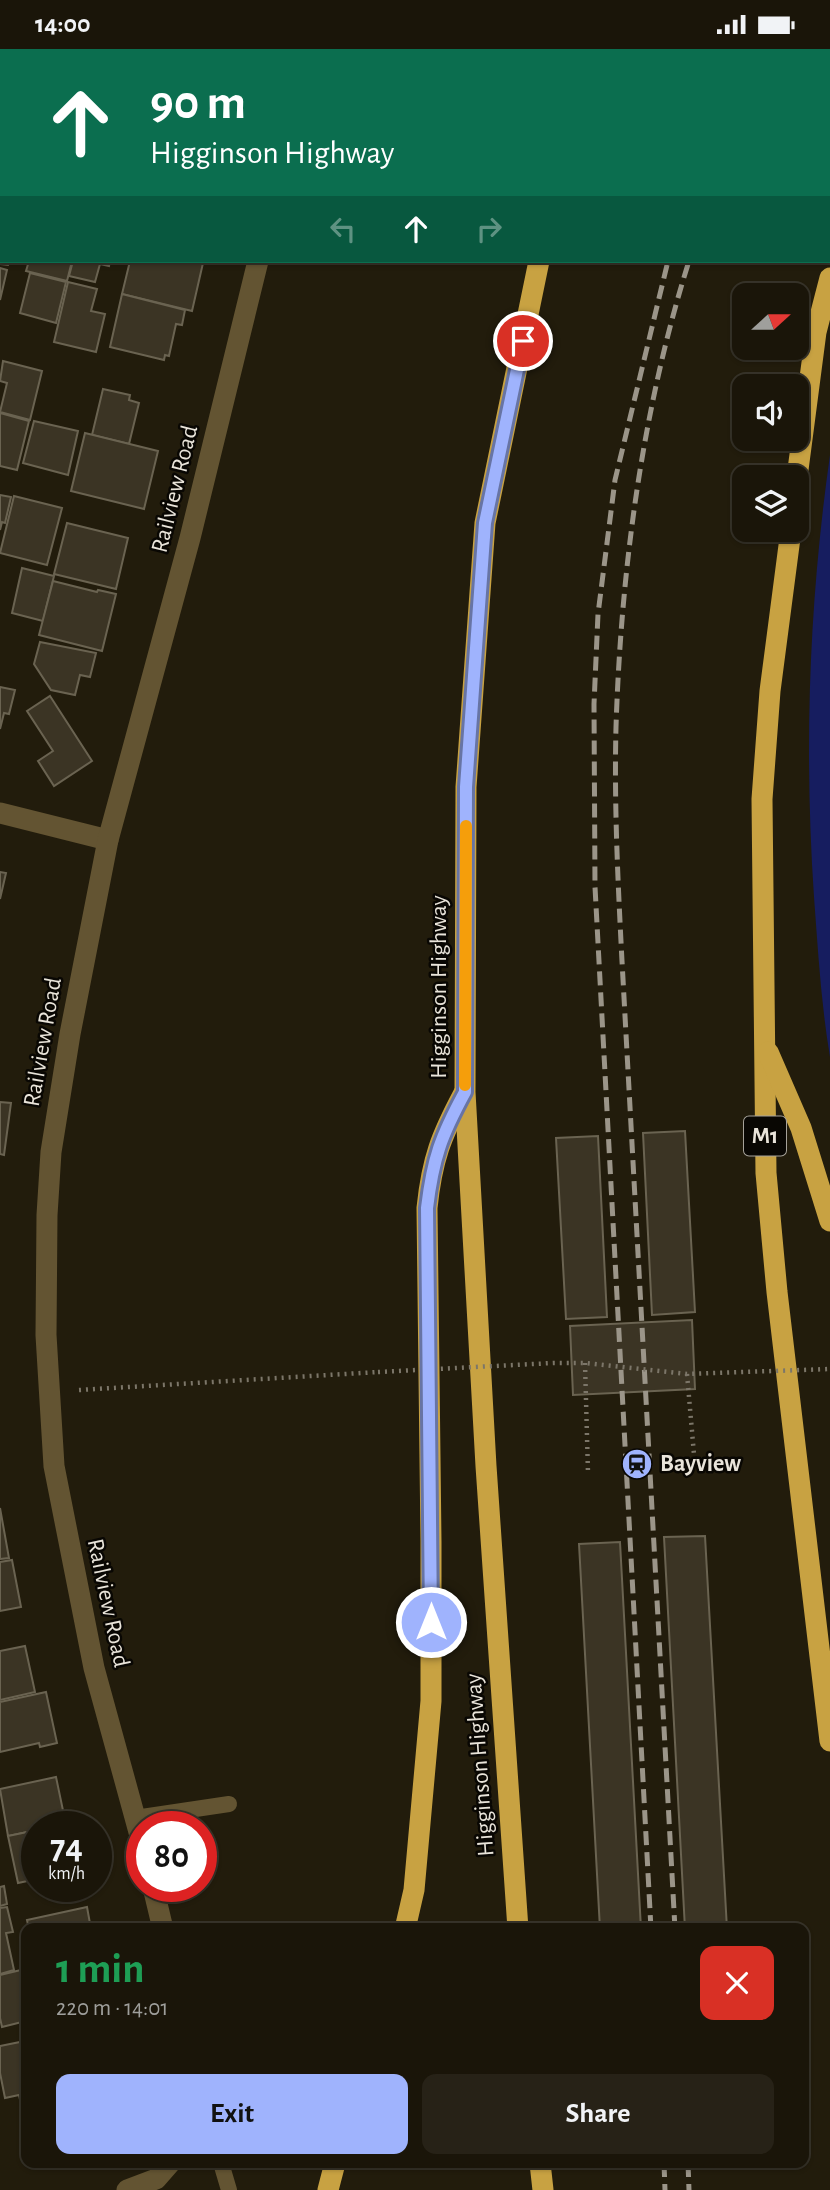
<!DOCTYPE html>
<html lang="en">
<head>
<meta charset="utf-8">
<style>
  :root { --surface:#1a1509; --page:#272217; --text:#f1f3f6; --muted:#9f9f9c; --line:#38342a; --accent:#9fb3fd }
  body { margin:0; font-family:"Alegreya Sans",sans-serif; background:var(--page); color:var(--text); height:100vh; display:flex; flex-direction:column; font-size:26px; white-space:nowrap }
  * { box-sizing:border-box; margin:0 }
  p { font-size:23px; color:var(--muted) }
  .icon { flex:none; width:38px; height:38px; fill:none; stroke:currentColor; stroke-width:2; stroke-linecap:round; stroke-linejoin:round }
  .map { position:relative; flex:1; overflow:hidden }
  .sheet { position:absolute; left:21px; top:1874px; width:788px; height:245px; display:flex; flex-direction:column; background:var(--surface); border-radius:14px; box-shadow:0 2px 5px #0004,0 0 0 2px var(--line) }
  .sheet>* { flex:none }
  .guide { position:absolute; left:0px; top:0px; width:831px; height:214px; box-shadow:0 2px 5px #0004,0 0 0 2px var(--line); background:#0b6e4f; color:#fff; overflow:hidden }
  .needle { width:46px; rotate:69deg }
  .fabs { position:absolute; left:732px; top:234px; display:grid; gap:14px }
  .fabs a { display:grid; place-items:center; width:77px; height:77px; border-radius:14px; background:var(--surface); box-shadow:0 2px 5px #0004,0 0 0 2px var(--line); font-size:35px }
  .speed { position:absolute; left:21px; top:1762px; display:flex; gap:14px; font-size:35px; font-weight:700; text-align:center }
  .speed>* { display:grid; place-content:center; width:91px; height:91px; border-radius:50%; background:var(--surface); box-shadow:0 2px 5px #0004,0 0 0 2px var(--line); line-height:1 }
  .speed small { font-size:18px; font-weight:400 }
  .speed .limit { border:10px solid #d22; background:#fff; color:#111 }
  .pin { position:absolute; display:grid; place-items:center; width:60px; height:60px; color:#fff; margin:-30px; border:4px solid #fff; border-radius:50%; box-shadow:0 2px 7px #0007 }
  .me { position:absolute; width:77px; margin:-38px; rotate:0deg; stroke-linejoin:round; filter:drop-shadow(0 0 5px #0008) }
  .turn { display:flex; align-items:center; gap:24px; height:147px; padding:0 35px; font-size:32px }
  .turn .icon { width:91px; height:91px; stroke-width:2.5 }
  .turn b { display:block; font-size:49px; line-height:60px }
  .lanes { display:flex; align-items:center; height:66px; padding:0 35px; background:#0003; justify-content:center; gap:35px; direction:ltr }
  .lanes .off { opacity:.35 }
  .round { display:grid; place-items:center; flex:none; width:74px; height:74px; border-radius:14px; background:var(--page) }
  .head { display:flex; align-items:center; justify-content:space-between; height:119px; padding:0 35px }
  h1 { font-size:42px; font-weight:700; line-height:52px; color:#1e9e55 }
  .button { display:flex; gap:14px; margin-top:auto; padding:14px 35px }
  .button a { flex:1; height:80px; border-radius:14px; background:var(--accent); color:#111; font-size:28px; font-weight:700; line-height:80px; text-align:center }
  .button a+a { background:var(--page); color:var(--text) }
  .status { display:flex; justify-content:space-between; align-items:center; height:49px; padding:0 35px; background:var(--surface); direction:ltr }
  .status svg { height:19px; fill:currentColor }
  .map>svg:first-child { display:block }
</style>
</head>
<body>
<div class="status"><b>14:00</b><svg viewBox="0 0 49 12"><path d="M0 12V9h3v3zM5 12V6h3v6zM10 12V3h3v9zM15 12V0h3v12zM26 1h20v11H26zM47 4h2v5h-2z"/></svg></div>
<div class="map">
<svg width="830" height="2141" viewBox="0 0 830 2141">
  <rect width="100%" height="100%" fill="#221c0c"/>
  <path fill="#161d5f" d="M830 406V1008C821 955 818 901 814 848 804 701 809 553 830 406Z"/>
  <g fill="#3b3424" stroke="#6a6351" stroke-width="2">
    <polygon points="182,0 241,0 182,2"/>
    <rect x="0" y="26" width="2" height="52"/>
    <rect x="0" y="78" width="2" height="45"/>
    <polygon points="0,166 2,212 9,212 8,216 0,215"/>
    <polygon points="29,212 72,212 67,232 26,222"/>
    <polygon points="73,212 110,212 109,217 100,215 95,233 69,227"/>
    <polygon points="130,212 194,212 203,214 192,262 122,245"/>
    <polygon points="0,219 7,221 0,251"/>
    <polygon points="30,224 66,233 56,274 20,264"/>
    <polygon points="68,233 97,240 91,262 105,265 96,303 54,293"/>
    <polygon points="122,245 185,261 182,276 176,275 169,307 165,306 164,311 110,298"/>
    <polygon points="3,312 42,322 30,371 0,363 7,334 0,332"/>
    <polygon points="103,340 130,346 129,351 139,354 129,395 92,386"/>
    <polygon points="0,364 29,372 17,421 0,417"/>
    <polygon points="34,372 78,382 68,426 23,414"/>
    <polygon points="85,384 158,402 144,460 71,442"/>
    <polygon points="0,446 11,448 5,474 2,473 0,481"/>
    <polygon points="14,447 62,459 47,516 0,504"/>
    <polygon points="67,474 128,489 116,540 54,525"/>
    <polygon points="22,519 54,527 43,572 12,564"/>
    <polygon points="53,532 97,543 98,541 116,545 102,602 39,586"/>
    <polygon points="40,593 96,604 90,628 80,626 75,646 51,641 34,615"/>
    <polygon points="0,638 15,641 9,665 4,664 0,680"/>
    <polygon points="50,647 92,712 54,737 38,712 53,702 27,662"/>
    <polygon points="0,823 6,824 0,850"/>
    <polygon points="0,1053 11,1054 4,1106 0,1105"/>
    <polygon points="685,1082 695,1263 652,1266 643,1084"/>
    <polygon points="598,1087 607,1268 566,1270 556,1089"/>
    <polygon points="692,1271 695,1340 573,1346 570,1277"/>
    <polygon points="0,1459 9,1509 0,1510"/>
    <polygon points="705,1487 727,1880 685,1880 664,1488"/>
    <polygon points="620,1493 641,1880 600,1880 579,1495"/>
    <polygon points="12,1511 21,1558 0,1562 0,1513"/>
    <polygon points="25,1597 35,1643 0,1651 0,1602"/>
    <polygon points="46,1643 57,1694 40,1698 39,1694 0,1703 0,1653"/>
    <polygon points="56,1728 65,1771 48,1775 48,1778 37,1778 37,1781 8,1787 0,1740"/>
    <polygon points="37,1781 37,1830 18,1834 8,1787"/>
    <polygon points="4,1837 7,1855 0,1857 0,1838"/>
    <polygon points="7,1858 13,1883 6,1884 14,1921 0,1925 0,1859"/>
    <polygon points="87,1858 91,1880 29,1880 27,1871"/>
    <polygon points="25,1920 26,1936 22,1938 26,1954 26,1972 2,1978 0,1969 0,1926"/>
    <polygon points="25,1992 26,1997 26,2078 19,2046 5,2049 0,2024 0,1997"/>
  </g>
  <g fill="none" stroke-linecap="round" stroke-linejoin="round">
    <g stroke="#7c7669" stroke-width="4.5" stroke-dasharray="2 5" stroke-linecap="butt">
      <polyline points="585,1314 588,1424"/>
      <polyline points="687,1325 695,1417"/>
      <polyline points="79,1341 378,1323"/>
    </g>
    <g stroke="#635432" stroke-width="16">
      <polyline points="135,1769 229,1755"/>
      <polyline points="221,2114 229,2141"/>
    </g>
    <g stroke="#635432" stroke-width="21">
      <polyline points="309,2 309,0"/>
      <polyline points="0,764 108,791"/>
      <polyline points="142,1794 94,1619 54,1417 46,1286 47,1166 51,1103 70,985 108,791 190,489 258,212"/>
      <polyline points="153,1838 163,1880"/>
      <polyline points="127,2141 156,2130 170,2114"/>
    </g>
    <g stroke="#c8a242" stroke-width="21">
      <polyline points="599,2 600,0"/>
      <polyline points="796,436 816,283 830,229"/>
      <polyline points="791,481 770,642 762,750 766,1124 777,1243 830,1692"/>
      <polyline points="768,1003 801,1079 830,1172"/>
      <path d="M405 1880 414 1841 431 1652V1493L427 1159C432 1110 441 1087 464 1044"/>
      <polyline points="518,1880 486,1417 465,1043 466,738 485,474 539,212"/>
      <polyline points="540,2114 543,2141"/>
      <polyline points="328,2141 335,2114"/>
    </g>
    <g stroke="#9b9589" stroke-width="5" stroke-dasharray="14 7" stroke-linecap="butt">
      <polyline points="728,2 728,0"/>
      <polyline points="756,2 757,0"/>
      <polyline points="651,1880 595,838 594,655 598,565 615,431 668,212"/>
      <path d="M675 1880 622 912C618 835 614 756 616 678 621 522 642 361 689 212"/>
      <polyline points="664,2114 665,2141"/>
      <polyline points="688,2114 689,2141"/>
    </g>
    <polyline stroke="#7c7669" stroke-width="4.5" stroke-dasharray="2 5" stroke-linecap="butt" points="378,1323 553,1314 585,1314 687,1325 830,1320"/>
  </g>
  <g fill="none" stroke-linecap="round" stroke-linejoin="round">
    <g stroke="#6774a4" stroke-width="18">
      <path id="route" d="M431 1573 427 1159C433 1109 441 1087 465 1043L466 738 485 474 523 292"/>
    </g>
    <use href="#route" stroke="#9fb3fd" stroke-width="12"/>
    <polyline stroke="#f59e0b" stroke-width="12" points="465,1036 466,777"/>
  </g>
  <defs>
    <g id="station-disc" transform="scale(1.575)"><circle r="9.5" fill="#9fb3fd" stroke="#090703"/><path d="M-3-6H3Q5-6 5-4V2Q5 4 3 4L4.5 6H3L1.5 4h-3L-3 6H-4.5L-3 4Q-5 4-5 2V-4Q-5-6-3-6ZM-3.5-4v3h7v-3ZM-3.5 1v1.5H-2V1ZM2 1v1.5H3.5V1Z" fill="#111"/></g>
  </defs>
  <g fill-rule="evenodd">
    <use href="#station-disc" x="637" y="1415"/>
  </g>
  <g text-anchor="middle" dominant-baseline="central" stroke-width="5" stroke-linejoin="round" paint-order="stroke">
    <rect fill="#090703" stroke="#a6a29a" stroke-width="2" x="744" y="1067.5" width="42" height="39" rx="5"/>
    <g font-size="23" font-weight="bold" fill="#e9e4da">
      <text x="765" y="1087">M1</text>
    </g>
    <g font-size="24" fill="#e9e4da" stroke="#090703">
      <text transform="translate(175 440) rotate(-76)">Railview Road</text>
      <text transform="translate(439 938) rotate(-90)">Higginson Highway</text>
      <text transform="translate(43 993) rotate(-80)">Railview Road</text>
      <text transform="translate(108 1554) rotate(78)">Railview Road</text>
      <text transform="translate(480 1716) rotate(-94)">Higginson Highway</text>
    </g>
    <g font-size="24" font-weight="bold" fill="#e9e4da" stroke="#090703" text-anchor="start">
      <text x="660" y="1415">Bayview</text>
    </g>
  </g>
</svg>
<div class="fabs">
<a><svg class="needle" viewBox="-14 -14 28 28"><path d="M0-13l5 13h-10z" fill="#e53935"/><path d="M0 13l5-13h-10z" fill="#9f9f9c"/></svg></a>
<a><svg class="icon" aria-label="sound" viewBox="0 0 24 24"><path d="M4 9h4l5-4v14l-5-4H4zM17 9q2 3 0 6"/></svg></a>
<a><svg class="icon" aria-label="layers" viewBox="0 0 24 24"><path d="M12 4l9 5-9 5-9-5zM3 14l9 5 9-5"/></svg></a>
</div>
<div class="speed"><div>74<small>km/h</small></div><div class="limit">80</div></div>
<div class="pin" style="left:523px;top:292px;background:#d93025"><svg class="icon" aria-label="arrive" viewBox="0 0 24 24"><path d="M6 21V4h12l-3 4 3 4H6"/></svg></div>
<svg class="me" style="left:431px;top:1573px" viewBox="-20 -20 40 40"><circle r="17" fill="#9fb3fd" stroke="#fff" stroke-width="3"/><path d="M0-11L8 9 0 5-8 9z" fill="#fff"/></svg>
<div class="guide">
<div class="turn"><svg class="icon" aria-label="ahead" viewBox="0 0 24 24"><path d="M12 20V5M6 11l6-6 6 6"/></svg><div><b>90 m</b>Higginson Highway</div></div>
<div class="lanes"><svg class="icon off" aria-label="left" viewBox="0 0 24 24"><path d="M17 20v-9H6M10 6l-5 5 5 5"/></svg><svg class="icon" aria-label="ahead" viewBox="0 0 24 24"><path d="M12 20V5M6 11l6-6 6 6"/></svg><svg class="icon off" aria-label="right" viewBox="0 0 24 24"><path d="M7 20v-9h11M14 6l5 5-5 5"/></svg></div>
</div>
<section class="sheet">
<div class="head"><div><h1>1 min</h1><p>220 m · 14:01</p></div><a class="round" style="background:#d93025;color:#fff"><svg class="icon" aria-label="close" viewBox="0 0 24 24"><path d="M6 6l12 12M18 6L6 18"/></svg></a></div>
<div class="button"><a>Exit</a><a>Share</a></div>
</section>
</div>
</body>
</html>
